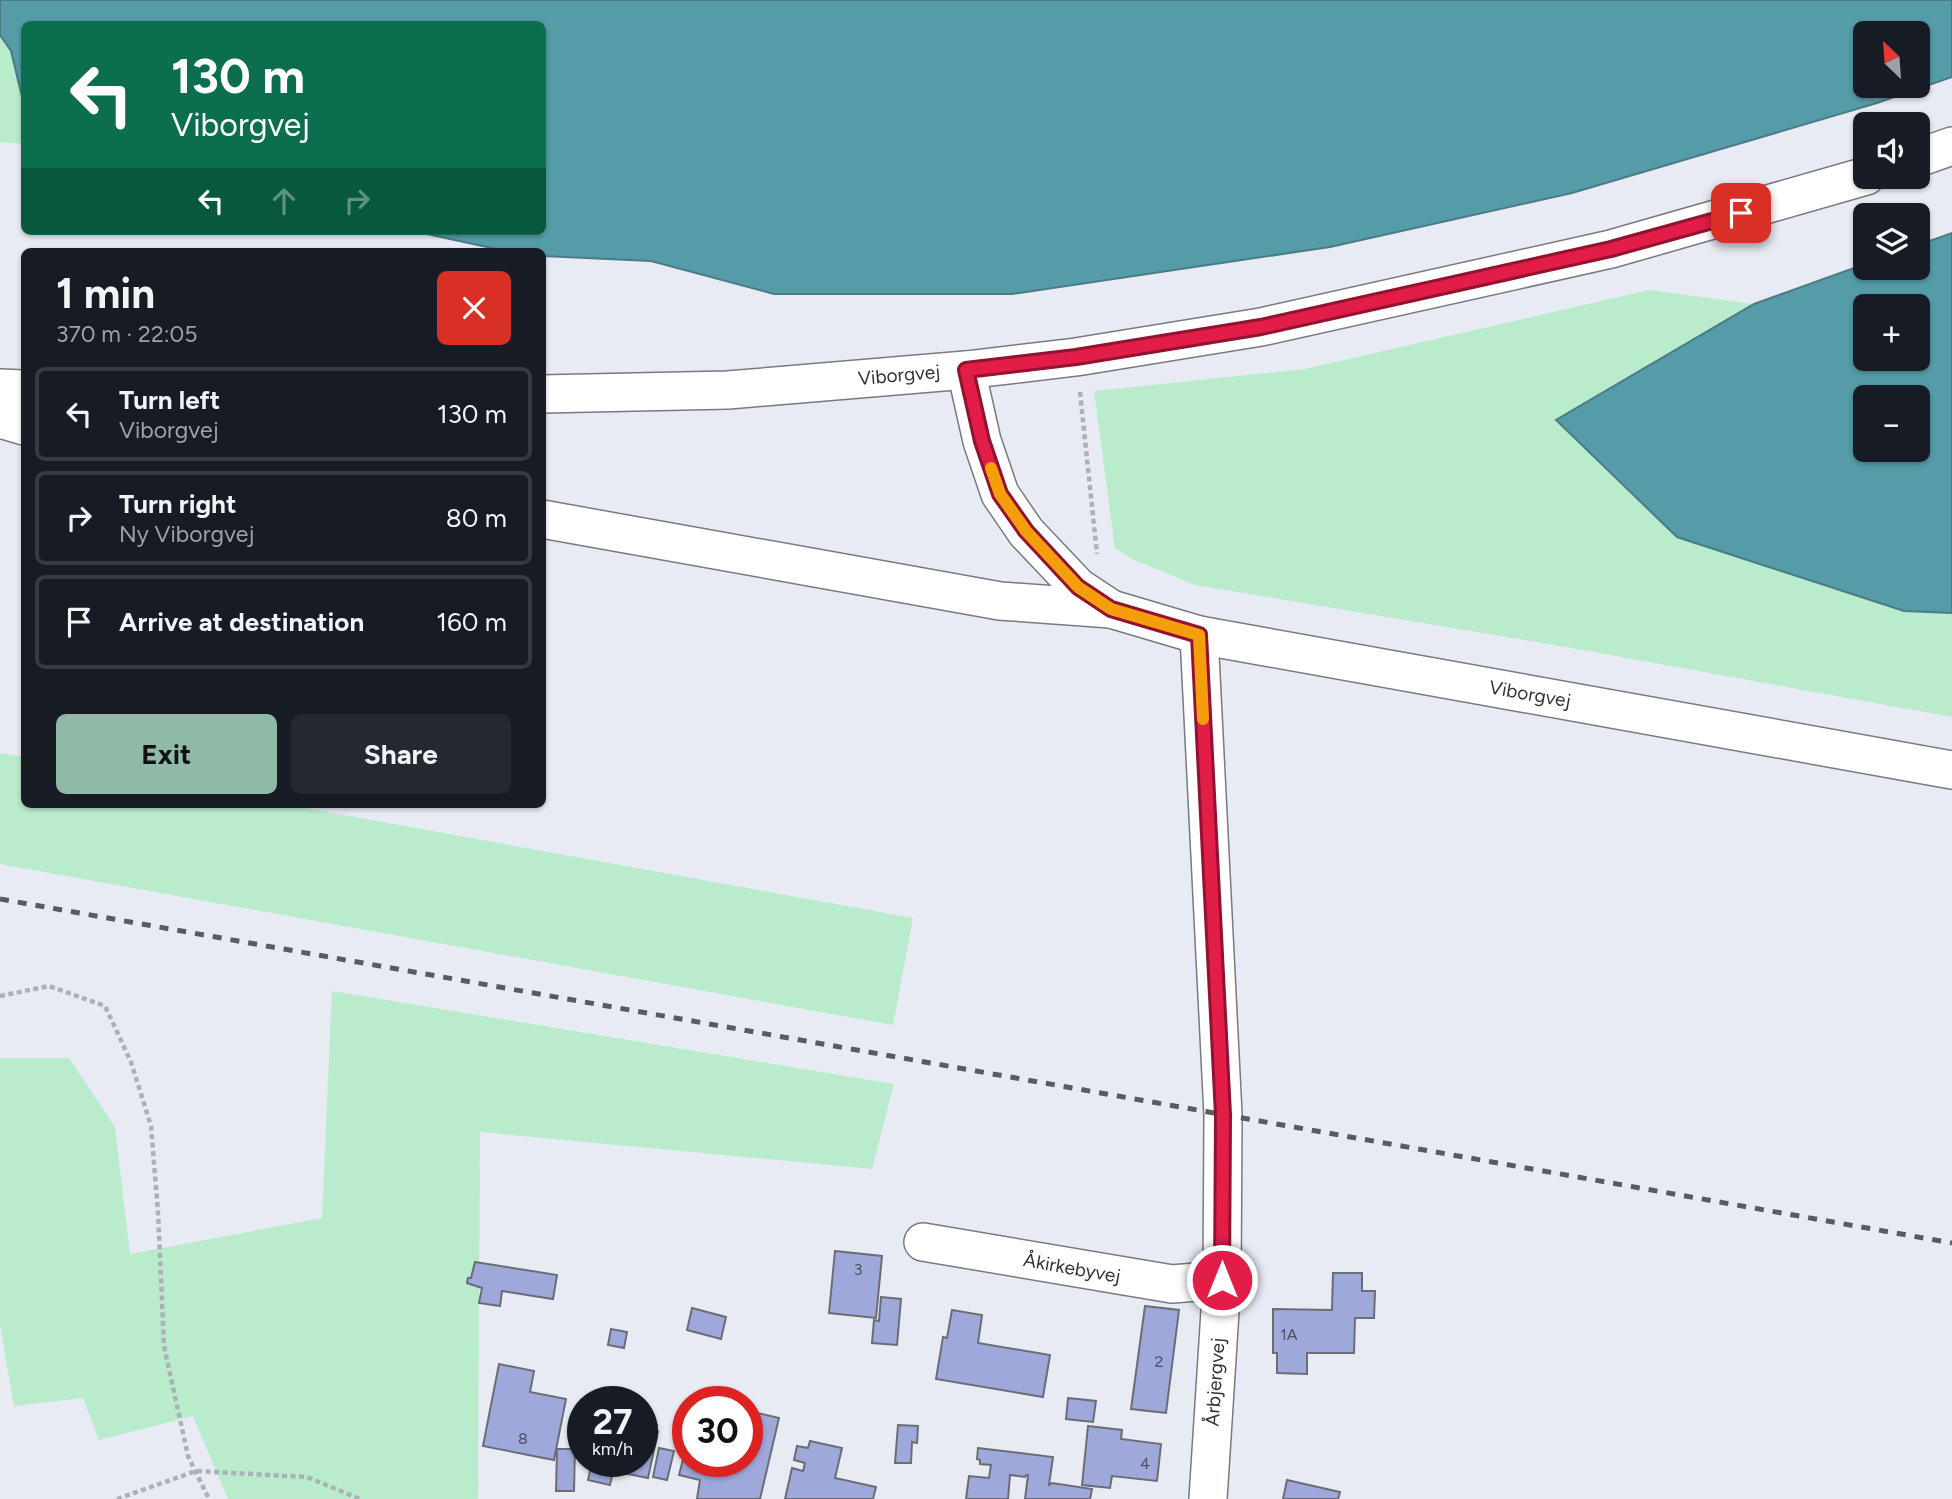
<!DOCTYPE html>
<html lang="en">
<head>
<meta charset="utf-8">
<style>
  :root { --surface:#171b24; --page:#242831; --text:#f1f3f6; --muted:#9ea1a6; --line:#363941; --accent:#91b9a7 }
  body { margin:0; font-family:Figtree,sans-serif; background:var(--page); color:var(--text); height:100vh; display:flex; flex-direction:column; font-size:26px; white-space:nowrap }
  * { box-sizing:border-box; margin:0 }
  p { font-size:23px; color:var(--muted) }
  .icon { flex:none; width:38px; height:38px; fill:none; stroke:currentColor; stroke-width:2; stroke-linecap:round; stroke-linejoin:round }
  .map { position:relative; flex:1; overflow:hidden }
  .sheet { position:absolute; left:21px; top:248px; width:525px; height:560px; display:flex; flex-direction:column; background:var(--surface); border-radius:10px; box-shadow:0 2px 5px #0004 }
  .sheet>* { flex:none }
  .top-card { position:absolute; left:21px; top:21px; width:525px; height:214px; border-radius:10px; box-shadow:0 2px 5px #0004; background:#0b6e4f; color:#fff; overflow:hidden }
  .needle { width:46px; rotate:335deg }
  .controls { position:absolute; left:1853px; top:21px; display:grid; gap:14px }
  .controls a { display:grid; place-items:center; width:77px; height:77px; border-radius:10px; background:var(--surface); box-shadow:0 2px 5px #0004; font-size:35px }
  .speed { position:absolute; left:567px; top:1386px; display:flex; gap:14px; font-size:35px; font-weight:700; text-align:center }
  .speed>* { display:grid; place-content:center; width:91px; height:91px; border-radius:50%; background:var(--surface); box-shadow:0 2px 5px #0004; line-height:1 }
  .speed small { font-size:18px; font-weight:400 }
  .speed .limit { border:10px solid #d22; background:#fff; color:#111 }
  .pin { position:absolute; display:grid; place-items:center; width:60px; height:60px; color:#fff; margin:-30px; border-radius:14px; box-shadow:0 4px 10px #0006 }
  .me { position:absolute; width:77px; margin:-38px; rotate:0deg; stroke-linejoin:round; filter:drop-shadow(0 0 5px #0008) }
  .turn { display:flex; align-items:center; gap:24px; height:147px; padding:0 35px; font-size:32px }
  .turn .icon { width:91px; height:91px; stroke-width:2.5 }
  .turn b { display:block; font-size:49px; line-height:60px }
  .lanes { display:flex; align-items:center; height:66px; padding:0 35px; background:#0003; justify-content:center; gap:35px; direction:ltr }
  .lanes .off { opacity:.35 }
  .round { display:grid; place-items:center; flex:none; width:74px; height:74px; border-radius:10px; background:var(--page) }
  .summary { display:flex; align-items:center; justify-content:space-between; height:119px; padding:0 35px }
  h1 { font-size:42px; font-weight:700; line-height:52px }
  .cta { display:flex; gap:14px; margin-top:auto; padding:14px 35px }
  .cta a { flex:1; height:80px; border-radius:10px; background:var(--accent); color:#111; font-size:28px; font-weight:700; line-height:80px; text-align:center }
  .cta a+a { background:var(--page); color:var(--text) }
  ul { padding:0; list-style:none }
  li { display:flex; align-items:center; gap:21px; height:94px; margin:0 14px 10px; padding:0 21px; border:4px solid var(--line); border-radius:10px }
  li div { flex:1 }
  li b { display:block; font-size:26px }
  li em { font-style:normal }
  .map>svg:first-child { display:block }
</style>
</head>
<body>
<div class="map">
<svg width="1952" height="1499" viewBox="0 0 1952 1499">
  <rect width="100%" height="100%" fill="#e8ebf4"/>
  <g fill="#b9eccc">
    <path d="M0 35C22 67 24 106 24 144L0 142Z"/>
    <polygon points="1649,290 1754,304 1557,419 1677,537 1904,611 1952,613 1952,717 1566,647 1195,585 1132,559 1115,548 1094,391 1305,369"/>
    <polygon points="0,753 24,757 24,805 289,805 913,918 893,1025 0,864"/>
    <polygon points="332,991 894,1084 872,1169 480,1132 478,1499 228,1499 193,1416 99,1440 83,1398 14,1406 0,1325 0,1058 69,1058 115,1127 130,1254 322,1218"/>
  </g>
  <g fill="#559ca8" stroke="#4b7c86" stroke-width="2" fill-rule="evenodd">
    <path d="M0 0H1952V77L1877 103 1572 193 1330 247 1012 294H774L651 261 543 256 542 252H510L413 231H542V24H24V105L11 51 0 35ZM1866 33H1918V86H1866Z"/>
    <path d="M1952 233V613L1904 611 1677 537 1556 420 1754 304 1865 264 1866 268H1918V245ZM1866 306H1918V359H1866ZM1866 397H1918V450H1866Z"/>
  </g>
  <g fill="#9ea8db" stroke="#6b6d75" stroke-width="2">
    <polygon points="835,1251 882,1256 876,1318 829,1313"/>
    <polygon points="475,1262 557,1275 553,1299 502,1291 500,1306 479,1303 482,1288 467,1283 468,1278 471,1278"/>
    <polygon points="1333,1273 1362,1273 1362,1291 1375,1291 1374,1318 1355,1318 1354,1353 1307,1353 1307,1374 1277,1373 1277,1353 1273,1353 1273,1309 1332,1310"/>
    <polygon points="881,1297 901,1299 897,1345 872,1343 874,1320 879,1321"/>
    <polygon points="1145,1306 1179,1310 1166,1413 1131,1409"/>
    <polygon points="692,1308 726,1317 721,1339 687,1330"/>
    <polygon points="952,1310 982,1315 978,1343 1050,1355 1043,1397 936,1379 943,1337 947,1338"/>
    <polygon points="611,1329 627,1332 624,1348 608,1345"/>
    <polygon points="499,1364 534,1371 530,1392 566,1399 554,1460 483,1446"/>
    <polygon points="1068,1398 1096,1401 1093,1422 1066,1419"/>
    <polygon points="749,1411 779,1418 760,1499 697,1499 700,1480 679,1475 686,1448 681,1447 688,1417 688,1461 747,1461"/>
    <polygon points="642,1422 657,1425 656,1430 658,1431 648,1478 613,1471 610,1485 588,1480 592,1461 642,1461"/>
    <polygon points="898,1425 918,1426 917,1443 912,1442 911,1463 895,1463"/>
    <polygon points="1088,1426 1122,1430 1121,1439 1161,1444 1157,1481 1112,1476 1110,1488 1082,1485"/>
    <polygon points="810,1441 842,1448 835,1478 876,1487 873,1499 785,1499 792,1468 803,1471 805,1463 794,1460 797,1446 808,1448"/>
    <polygon points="659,1448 674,1451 667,1480 653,1477"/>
    <polygon points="978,1448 1053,1457 1049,1485 1052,1483 1092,1489 1090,1499 1025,1499 1028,1475 1026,1475 1025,1477 1010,1475 1008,1499 966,1499 969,1476 989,1478 991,1465 980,1464 980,1460 977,1459"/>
    <polygon points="557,1449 575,1449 574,1491 556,1491"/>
    <polygon points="1287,1480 1340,1492 1338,1499 1283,1499"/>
  </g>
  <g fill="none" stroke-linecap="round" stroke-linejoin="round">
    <g stroke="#787a82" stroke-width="40">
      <g id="minor">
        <polyline points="1918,158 1952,146"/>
        <polyline points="966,370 982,441 1000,494 1026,532 1078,587 1111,609"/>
        <polyline points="0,388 24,389"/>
        <polyline points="542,394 728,390 966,370 1076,357 1261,327 1611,249 1866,176"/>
        <polyline points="0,419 24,426"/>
        <polyline points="542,519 1000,601 1111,609 1199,635 1952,770"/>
        <polyline points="1199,635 1223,1115 1222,1280 1208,1499"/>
        <polyline points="923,1242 1172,1284 1222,1280"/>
      </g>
    </g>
    <g stroke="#aeb0b7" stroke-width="4.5" stroke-dasharray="5 3.5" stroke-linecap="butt">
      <polyline points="1080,392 1097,554"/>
      <polyline points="0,996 49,986 105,1006 131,1062 151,1126 158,1212 164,1346 188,1456 209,1499"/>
      <polyline points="117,1499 196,1471 307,1477 360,1499"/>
    </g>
    <use href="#minor" stroke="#fff" stroke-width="37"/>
    <polyline stroke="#5a5b60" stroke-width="5" stroke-dasharray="9 9" stroke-linecap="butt" points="0,899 1952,1243"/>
  </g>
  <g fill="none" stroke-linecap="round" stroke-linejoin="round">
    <g stroke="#92132f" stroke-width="18">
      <polyline id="route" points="1222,1280 1223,1115 1199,635 1111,609 1078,587 1026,531 1000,494 982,441 966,370 1076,357 1261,327 1611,249 1741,213"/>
    </g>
    <use href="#route" stroke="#e11d48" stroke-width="12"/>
    <polyline stroke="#f59e0b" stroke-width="12" points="991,468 1000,494 1026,531 1078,587 1111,609 1199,635 1203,719"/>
  </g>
  <g text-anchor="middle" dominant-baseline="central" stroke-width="7" stroke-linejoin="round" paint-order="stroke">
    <g font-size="16" fill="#4e5060">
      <text x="858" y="1269">3</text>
      <text x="1289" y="1334">1A</text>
      <text x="1159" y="1361">2</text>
      <text x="523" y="1438">8</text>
      <text x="1145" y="1463">4</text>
    </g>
    <g font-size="19" fill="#333337" stroke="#fff">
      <text transform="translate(899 375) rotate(-5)">Viborgvej</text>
      <text transform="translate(1530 694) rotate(10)">Viborgvej</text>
      <text transform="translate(1072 1268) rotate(10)">Åkirkebyvej</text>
      <text transform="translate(1215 1382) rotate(-86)">Årbjergvej</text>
    </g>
  </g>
</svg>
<div class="controls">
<a><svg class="needle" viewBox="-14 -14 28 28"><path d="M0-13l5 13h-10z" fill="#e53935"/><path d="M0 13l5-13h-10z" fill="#9ea1a6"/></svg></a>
<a><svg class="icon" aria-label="sound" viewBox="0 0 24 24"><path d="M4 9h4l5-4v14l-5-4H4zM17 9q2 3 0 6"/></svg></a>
<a><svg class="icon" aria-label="layers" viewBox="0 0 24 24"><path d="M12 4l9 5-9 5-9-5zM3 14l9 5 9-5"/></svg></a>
<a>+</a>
<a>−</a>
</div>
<div class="speed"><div>27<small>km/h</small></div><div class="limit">30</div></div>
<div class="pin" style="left:1741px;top:213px;background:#d93025"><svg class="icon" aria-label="arrive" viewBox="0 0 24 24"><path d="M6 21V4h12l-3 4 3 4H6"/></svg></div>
<svg class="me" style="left:1222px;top:1280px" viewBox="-20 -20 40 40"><circle r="17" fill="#e11d48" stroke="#fff" stroke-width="3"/><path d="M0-11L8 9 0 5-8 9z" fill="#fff"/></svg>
<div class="top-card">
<div class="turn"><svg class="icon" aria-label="left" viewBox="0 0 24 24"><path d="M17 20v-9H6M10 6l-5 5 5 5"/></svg><div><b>130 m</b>Viborgvej</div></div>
<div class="lanes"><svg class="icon" aria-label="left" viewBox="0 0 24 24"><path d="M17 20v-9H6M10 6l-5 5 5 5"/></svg><svg class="icon off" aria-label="ahead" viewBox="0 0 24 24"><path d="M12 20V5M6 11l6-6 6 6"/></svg><svg class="icon off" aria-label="right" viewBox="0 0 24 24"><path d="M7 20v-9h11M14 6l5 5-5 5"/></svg></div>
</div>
<section class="sheet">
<div class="summary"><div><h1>1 min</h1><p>370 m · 22:05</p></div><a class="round" style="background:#d93025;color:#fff"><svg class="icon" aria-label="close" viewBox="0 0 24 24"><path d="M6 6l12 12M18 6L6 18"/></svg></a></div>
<ul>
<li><svg class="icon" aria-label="left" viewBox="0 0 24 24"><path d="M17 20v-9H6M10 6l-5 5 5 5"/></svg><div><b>Turn left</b><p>Viborgvej</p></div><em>130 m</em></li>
<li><svg class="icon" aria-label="right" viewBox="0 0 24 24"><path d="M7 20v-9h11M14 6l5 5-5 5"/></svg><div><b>Turn right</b><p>Ny Viborgvej</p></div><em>80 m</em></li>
<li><svg class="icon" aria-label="arrive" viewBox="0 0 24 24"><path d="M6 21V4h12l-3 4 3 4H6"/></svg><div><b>Arrive at destination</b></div><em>160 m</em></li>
</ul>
<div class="cta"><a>Exit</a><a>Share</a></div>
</section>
</div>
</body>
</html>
